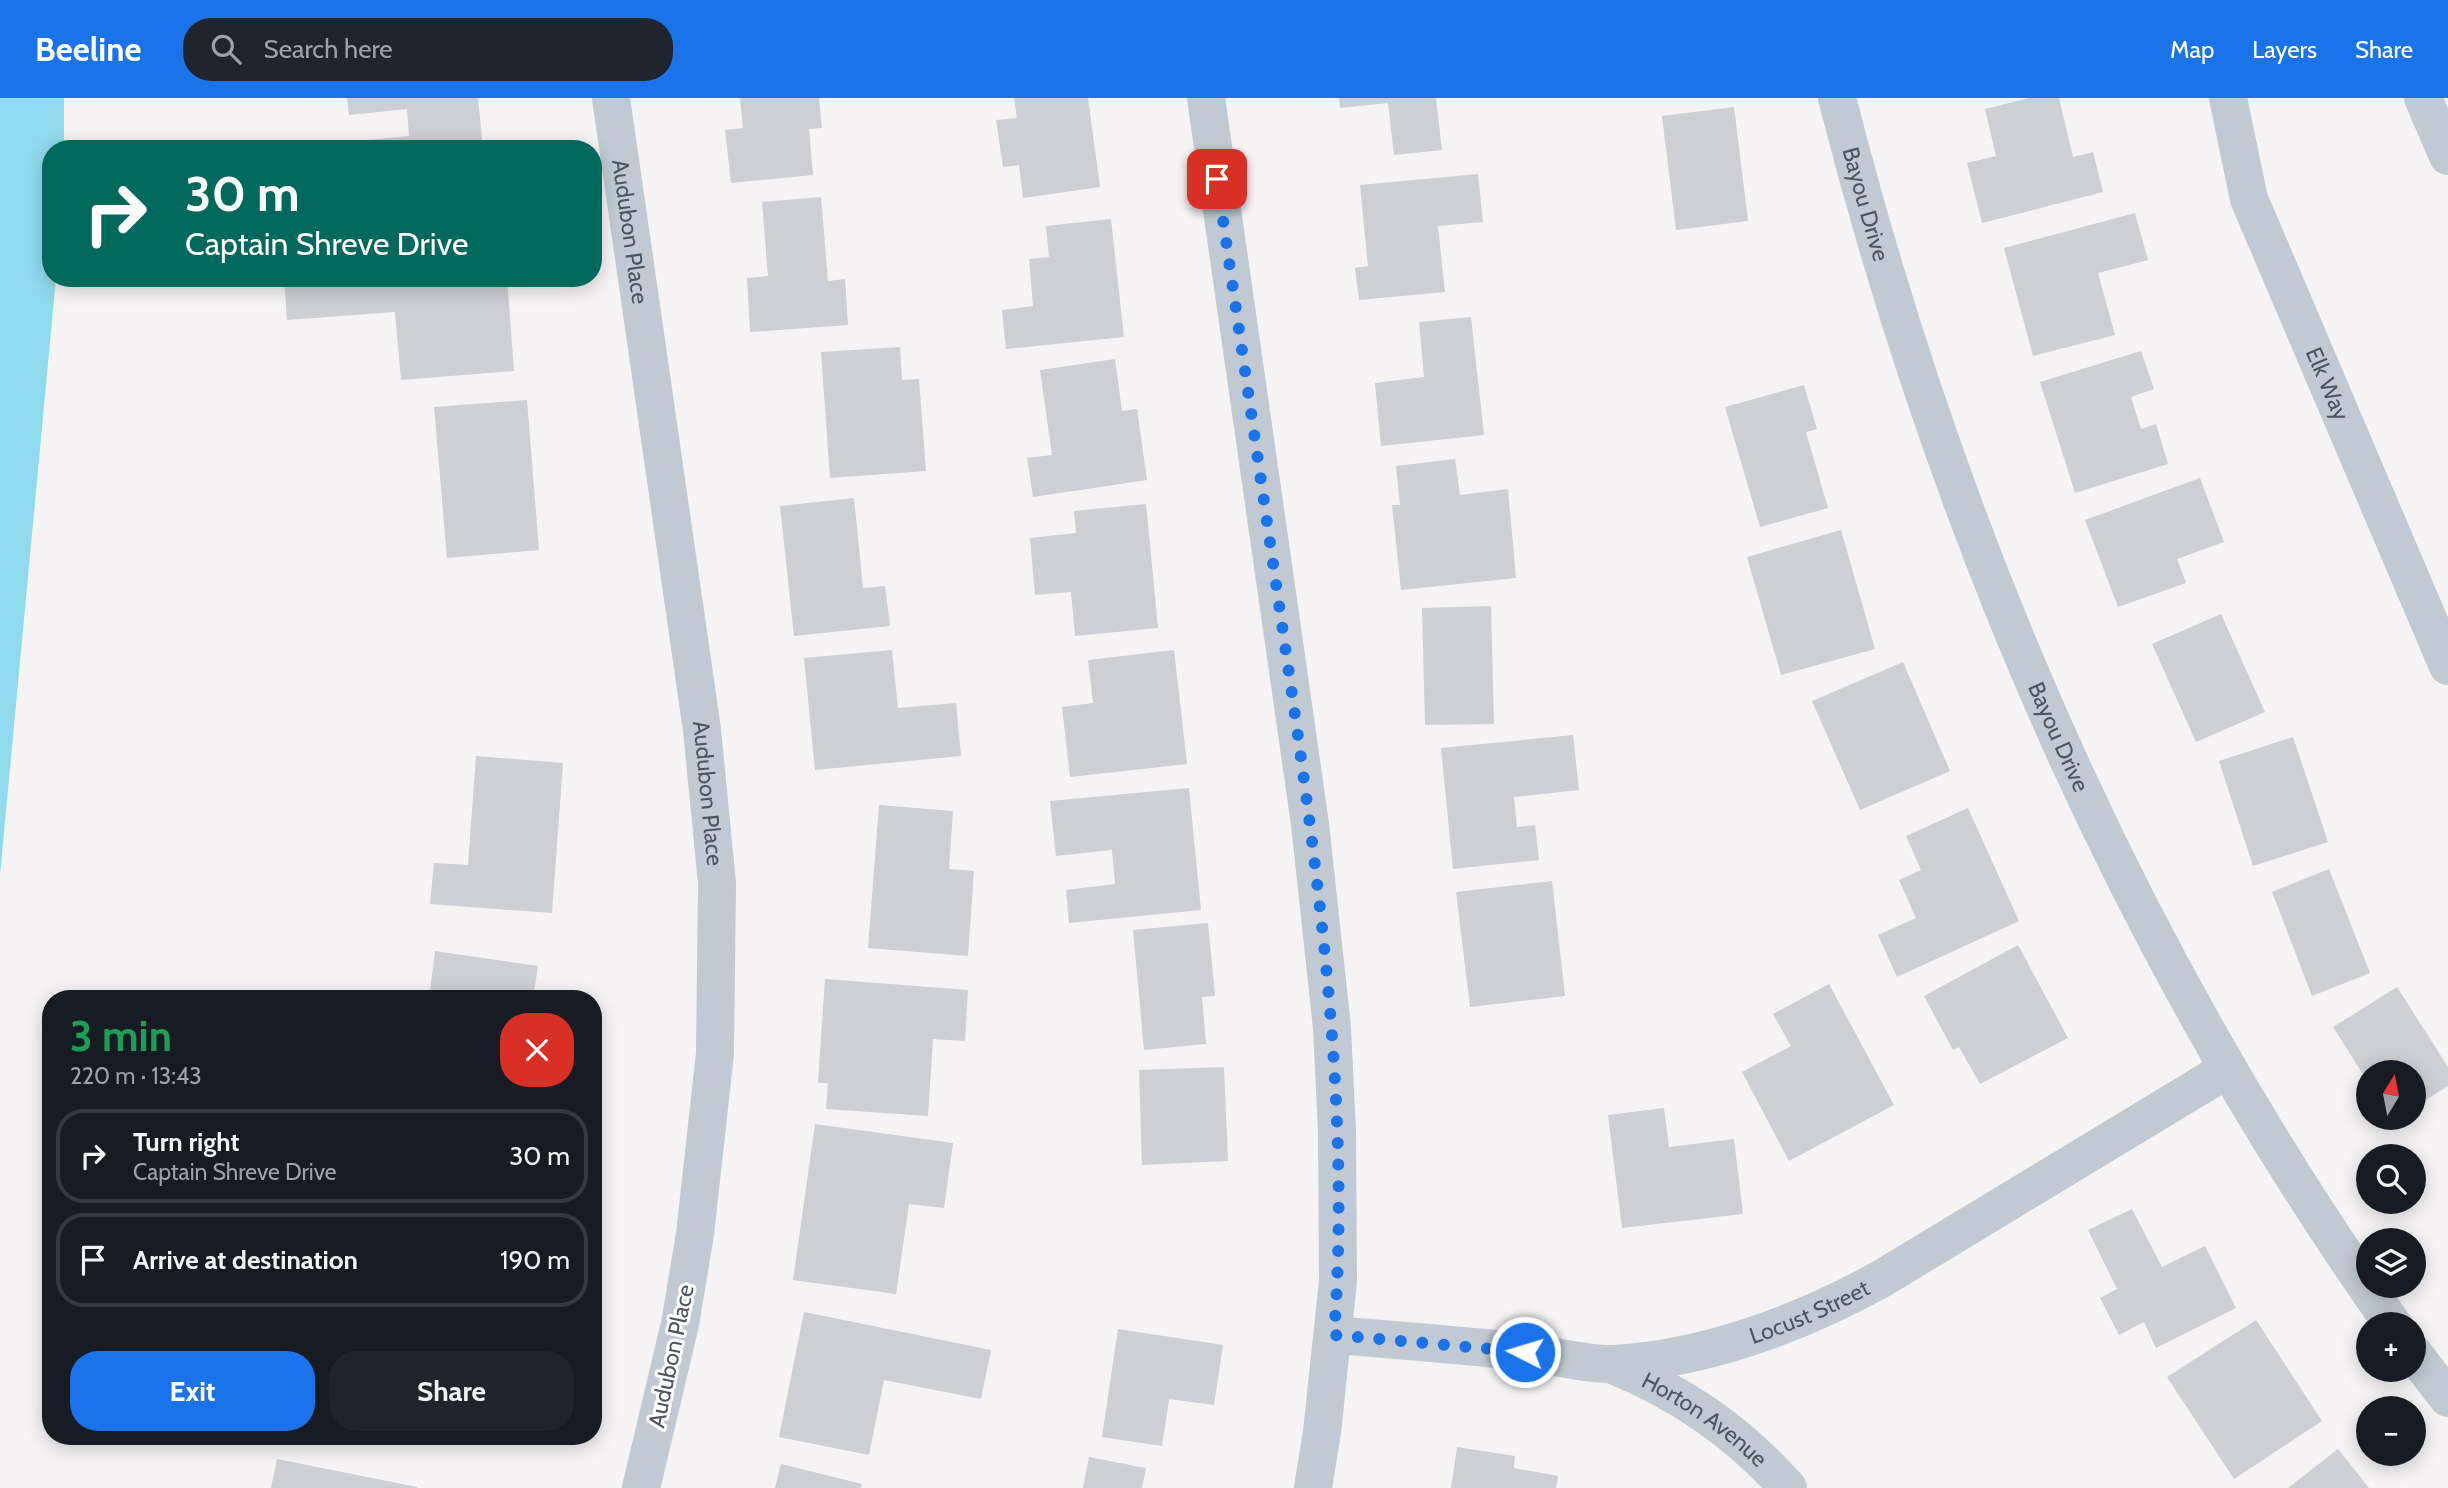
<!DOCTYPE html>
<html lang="en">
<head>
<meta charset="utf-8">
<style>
  :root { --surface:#171b24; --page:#20242c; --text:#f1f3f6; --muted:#9ea1a6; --line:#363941; --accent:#1a73e8 }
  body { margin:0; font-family:Cabin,sans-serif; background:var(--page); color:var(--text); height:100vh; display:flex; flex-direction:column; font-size:26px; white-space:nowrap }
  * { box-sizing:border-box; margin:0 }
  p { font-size:23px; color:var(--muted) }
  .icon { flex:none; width:38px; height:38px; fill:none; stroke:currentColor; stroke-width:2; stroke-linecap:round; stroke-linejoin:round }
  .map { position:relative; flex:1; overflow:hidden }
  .sheet { position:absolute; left:42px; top:892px; width:560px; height:455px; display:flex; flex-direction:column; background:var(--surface); border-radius:28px; box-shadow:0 4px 18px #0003 }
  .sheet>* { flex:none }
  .hud { position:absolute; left:42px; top:42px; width:560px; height:147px; border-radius:28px; box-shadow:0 4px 18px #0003; background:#00695c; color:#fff; overflow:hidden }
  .needle { width:46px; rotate:10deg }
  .fabs { position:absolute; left:2356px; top:962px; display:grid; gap:14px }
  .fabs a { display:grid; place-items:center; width:70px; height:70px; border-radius:50%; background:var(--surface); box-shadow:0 4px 18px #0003; font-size:35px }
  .pin { position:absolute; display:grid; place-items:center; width:60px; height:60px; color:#fff; margin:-30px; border-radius:14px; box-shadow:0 4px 10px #0006 }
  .me { position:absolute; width:77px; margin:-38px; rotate:275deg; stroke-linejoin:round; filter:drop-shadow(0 0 5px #0008) }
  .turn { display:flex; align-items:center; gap:24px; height:147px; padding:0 28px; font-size:32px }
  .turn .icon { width:91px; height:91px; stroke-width:2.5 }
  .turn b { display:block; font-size:49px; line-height:60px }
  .round { display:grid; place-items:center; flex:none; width:74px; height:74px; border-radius:28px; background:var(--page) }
  .head { display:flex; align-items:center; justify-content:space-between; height:119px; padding:0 28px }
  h1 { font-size:42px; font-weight:700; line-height:52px; color:#1e9e55 }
  .action { display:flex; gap:14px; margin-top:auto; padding:14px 28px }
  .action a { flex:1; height:80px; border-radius:28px; background:var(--accent); color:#fff; font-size:28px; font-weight:700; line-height:80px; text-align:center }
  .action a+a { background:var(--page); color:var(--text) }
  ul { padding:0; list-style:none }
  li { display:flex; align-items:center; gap:21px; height:94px; margin:0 14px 10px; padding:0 14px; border:4px solid var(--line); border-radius:28px }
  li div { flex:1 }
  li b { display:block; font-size:26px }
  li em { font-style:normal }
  header { display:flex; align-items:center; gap:42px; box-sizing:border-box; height:98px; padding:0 35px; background:var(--accent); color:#fff }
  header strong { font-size:33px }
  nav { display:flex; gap:38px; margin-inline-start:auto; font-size:24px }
  .search { width:490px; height:63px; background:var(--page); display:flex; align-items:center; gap:18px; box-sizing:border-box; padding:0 24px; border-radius:28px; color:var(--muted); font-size:26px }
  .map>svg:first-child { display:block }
</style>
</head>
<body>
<header>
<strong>Beeline</strong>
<div class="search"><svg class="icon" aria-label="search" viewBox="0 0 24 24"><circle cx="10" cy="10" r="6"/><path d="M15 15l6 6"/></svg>Search here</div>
<nav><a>Map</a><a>Layers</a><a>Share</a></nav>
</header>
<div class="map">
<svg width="2448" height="1390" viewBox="0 0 2448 1390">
  <rect width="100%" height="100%" fill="#f5f3f3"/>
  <polygon fill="#90daee" points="0,0 64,0 64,51 51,51 51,180 56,180 0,777"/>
  <g fill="#cdcfd5">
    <polygon points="347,0 478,0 483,51 368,51 367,42 409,38 407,11 349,17"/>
    <polygon points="740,0 819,0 822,30 809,31 813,77 731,85 725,32 743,30"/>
    <polygon points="1014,0 1088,0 1100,89 1023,100 1019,67 1003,69 996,22 1017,20"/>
    <polygon points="1339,0 1436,0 1442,52 1394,57 1388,5 1340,10"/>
    <polygon points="2029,0 2059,0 2073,59 2093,54 2103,94 1982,125 1967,65 1996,58 1985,11"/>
    <polygon points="1734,9 1748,123 1676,132 1662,18"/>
    <polygon points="1478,76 1483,124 1438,128 1445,194 1359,202 1355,170 1368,168 1360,87"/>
    <polygon points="821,99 828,183 845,181 848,227 750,234 747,180 768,178 762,104"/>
    <polygon points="2135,115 2148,162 2098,175 2115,237 2033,258 2004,150"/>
    <polygon points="1111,121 1124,239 1006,251 1002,212 1033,208 1029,161 1049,159 1046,128"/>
    <polygon points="284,180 507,180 514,273 401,282 395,214 287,222"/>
    <polygon points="1471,219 1484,337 1381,348 1375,285 1424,279 1419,224"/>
    <polygon points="900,249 902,282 919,281 926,373 830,380 821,254"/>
    <polygon points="2141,253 2154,291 2131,299 2141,331 2156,326 2168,366 2075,395 2040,284"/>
    <polygon points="1115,261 1122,313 1137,311 1147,382 1033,399 1027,360 1052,357 1040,272"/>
    <polygon points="1804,287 1817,331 1806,334 1828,410 1760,429 1725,309"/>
    <polygon points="527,302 539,452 447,460 434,309"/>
    <polygon points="1455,361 1460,397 1508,391 1516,480 1401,492 1392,407 1400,407 1396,368"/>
    <polygon points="2200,380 2224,444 2177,461 2186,485 2118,509 2085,422"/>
    <polygon points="854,400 863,490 885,488 890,528 794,538 780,408"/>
    <polygon points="1146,406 1158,530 1075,538 1071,494 1035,497 1030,440 1076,435 1074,413"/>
    <polygon points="1841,432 1875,551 1781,577 1747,459"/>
    <polygon points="1491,508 1494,626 1425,627 1422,510"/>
    <polygon points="2221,516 2265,614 2196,644 2152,546"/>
    <polygon points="892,552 898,610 956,605 961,658 815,672 804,560"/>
    <polygon points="1174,552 1187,666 1070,679 1062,609 1093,605 1088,562"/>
    <polygon points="1903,564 1950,673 1860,712 1812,603"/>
    <polygon points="1573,637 1579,692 1514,699 1517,729 1535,727 1539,762 1453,771 1441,650"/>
    <polygon points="2293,639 2328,744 2253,768 2219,663"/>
    <polygon points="476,658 563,665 552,815 430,806 434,765 468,767"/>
    <polygon points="1189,690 1201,812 1069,825 1066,792 1115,786 1112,752 1056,758 1050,703"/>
    <polygon points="879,707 953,713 949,771 974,773 968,858 868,850"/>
    <polygon points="1968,710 2019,823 1897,879 1878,837 1916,820 1899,782 1921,772 1906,738"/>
    <polygon points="2329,771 2370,875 2312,898 2272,794"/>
    <polygon points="1552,783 1565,898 1470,909 1456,794"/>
    <polygon points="1208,825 1215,898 1202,899 1206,946 1144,952 1133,832"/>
    <polygon points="2018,847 2068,940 1980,986 1959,949 1953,952 1924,898"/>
    <polygon points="435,853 538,868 533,901 429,901"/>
    <polygon points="825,881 968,892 965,943 933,941 928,1018 826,1011 828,985 818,985"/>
    <polygon points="1829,886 1894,1007 1789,1063 1742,974 1791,948 1773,916"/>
    <polygon points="2397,889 2448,969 2448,988 2413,1010 2413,975 2368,975 2368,984 2333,929"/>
    <polygon points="1224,969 1228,1063 1142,1067 1139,972"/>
    <polygon points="1664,1010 1669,1049 1734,1041 1743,1116 1622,1130 1608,1017"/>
    <polygon points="815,1026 953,1045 944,1110 909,1106 896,1196 793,1182"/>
    <polygon points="2132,1111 2162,1169 2205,1148 2236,1210 2156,1250 2144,1224 2119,1237 2100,1200 2117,1191 2088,1132"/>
    <polygon points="804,1214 991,1252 981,1301 884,1282 869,1357 779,1339"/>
    <polygon points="2256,1222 2322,1323 2234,1381 2167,1279"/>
    <polygon points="1118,1231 1223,1247 1214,1307 1169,1301 1162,1348 1102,1339"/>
    <polygon points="1457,1349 1515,1358 1514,1370 1558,1378 1556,1390 1451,1390"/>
    <polygon points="2338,1351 2369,1390 2288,1390"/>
    <polygon points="1089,1359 1146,1370 1142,1390 1083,1390"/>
    <polygon points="277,1361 417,1389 417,1390 271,1390"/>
    <polygon points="781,1366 862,1386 861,1390 775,1390"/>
  </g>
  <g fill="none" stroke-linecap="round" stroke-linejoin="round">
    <g stroke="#c1cad2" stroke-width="38">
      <path id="s1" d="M611 0 702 632 717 785 715 955 695 1136 680 1226 641 1390"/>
      <polyline points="1206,0 1310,726 1332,930 1337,1033 1338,1183 1322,1334 1313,1390"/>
      <path id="s2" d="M1837 0C1949 439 2130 856 2393 1227"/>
      <path id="s3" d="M2228 0 2249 101 2448 568"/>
      <polyline points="2423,0 2448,58"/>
      <path id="s4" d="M1334 1237C1397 1242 1461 1247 1525 1254 1553 1257 1585 1267 1614 1266 1706 1261 1801 1225 1881 1181L2228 971"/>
      <polyline points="2413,1255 2448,1300"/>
      <path id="s5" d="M1613 1267C1683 1296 1738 1334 1788 1390"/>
    </g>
  </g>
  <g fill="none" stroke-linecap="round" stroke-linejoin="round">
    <path stroke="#1a73e8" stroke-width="12" stroke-dasharray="0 21.6" d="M1217 81C1242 252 1267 424 1292 596 1322 807 1350 1023 1334 1237L1525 1254"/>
  </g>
  <g text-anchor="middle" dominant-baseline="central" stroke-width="6" stroke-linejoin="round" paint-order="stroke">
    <g font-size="23" fill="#4a5661" stroke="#fff">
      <text stroke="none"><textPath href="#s2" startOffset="110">Bayou Drive</textPath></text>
      <text stroke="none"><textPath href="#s1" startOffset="135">Audubon Place</textPath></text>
      <text stroke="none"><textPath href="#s3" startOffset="304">Elk Way</textPath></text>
      <text stroke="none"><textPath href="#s2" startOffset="677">Bayou Drive</textPath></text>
      <text stroke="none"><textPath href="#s1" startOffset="702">Audubon Place</textPath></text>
      <text stroke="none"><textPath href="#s4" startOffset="485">Locust Street</textPath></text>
      <text transform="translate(671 1258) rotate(-78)">Audubon Place</text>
      <text stroke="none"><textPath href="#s5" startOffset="107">Horton Avenue</textPath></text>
    </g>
  </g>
</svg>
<div class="fabs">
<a><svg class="needle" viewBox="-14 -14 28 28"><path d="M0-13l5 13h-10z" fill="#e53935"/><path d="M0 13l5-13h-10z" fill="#9ea1a6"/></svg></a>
<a><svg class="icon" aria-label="search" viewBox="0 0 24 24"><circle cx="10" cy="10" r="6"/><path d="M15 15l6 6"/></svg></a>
<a><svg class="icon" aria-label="layers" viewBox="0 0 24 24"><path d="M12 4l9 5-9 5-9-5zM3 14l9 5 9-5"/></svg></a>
<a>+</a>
<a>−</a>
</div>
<div class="pin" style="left:1217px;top:81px;background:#d93025"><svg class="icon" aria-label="arrive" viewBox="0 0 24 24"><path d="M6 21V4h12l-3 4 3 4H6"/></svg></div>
<svg class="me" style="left:1525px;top:1254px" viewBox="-20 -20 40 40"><circle r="17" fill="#1a73e8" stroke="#fff" stroke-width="3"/><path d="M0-11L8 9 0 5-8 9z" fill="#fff"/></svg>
<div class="hud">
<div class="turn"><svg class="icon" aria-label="right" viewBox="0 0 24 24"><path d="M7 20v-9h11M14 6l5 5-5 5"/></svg><div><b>30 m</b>Captain Shreve Drive</div></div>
</div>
<section class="sheet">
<div class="head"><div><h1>3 min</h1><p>220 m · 13:43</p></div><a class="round" style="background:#d93025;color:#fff"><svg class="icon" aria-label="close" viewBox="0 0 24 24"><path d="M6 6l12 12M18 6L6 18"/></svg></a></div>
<ul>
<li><svg class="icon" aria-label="right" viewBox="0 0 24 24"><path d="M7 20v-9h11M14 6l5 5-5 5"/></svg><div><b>Turn right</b><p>Captain Shreve Drive</p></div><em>30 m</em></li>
<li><svg class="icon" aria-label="arrive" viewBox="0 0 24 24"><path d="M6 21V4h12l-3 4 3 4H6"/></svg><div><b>Arrive at destination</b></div><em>190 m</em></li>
</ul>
<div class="action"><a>Exit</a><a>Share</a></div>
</section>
</div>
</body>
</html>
